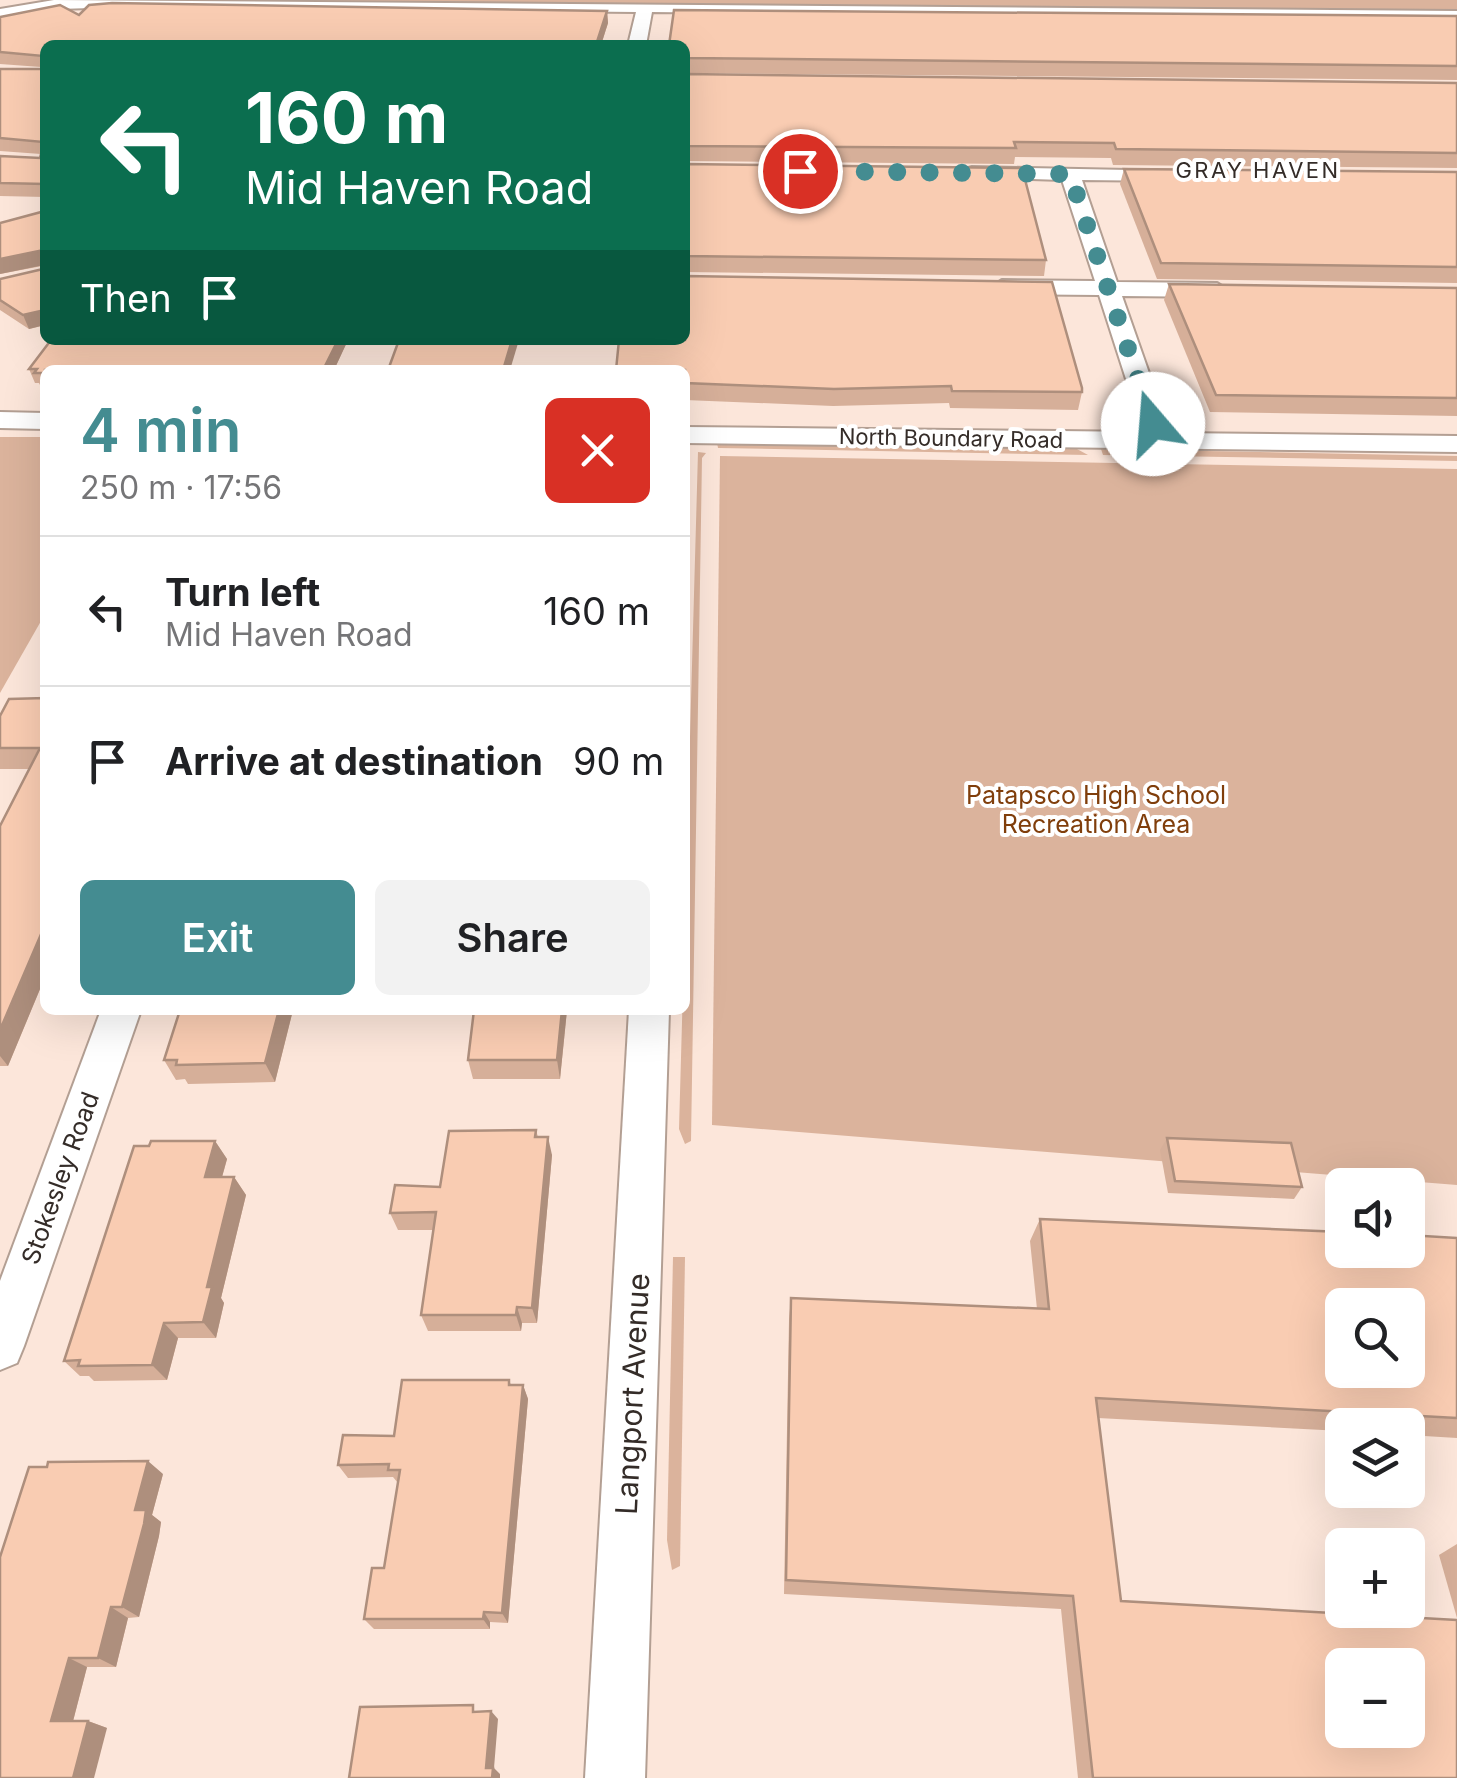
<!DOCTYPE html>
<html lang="en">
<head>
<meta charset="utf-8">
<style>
  :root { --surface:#fff; --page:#f2f2f2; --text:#202124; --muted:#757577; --line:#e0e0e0; --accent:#448c91 }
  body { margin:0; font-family:Inter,sans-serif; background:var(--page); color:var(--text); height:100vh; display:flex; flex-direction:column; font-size:38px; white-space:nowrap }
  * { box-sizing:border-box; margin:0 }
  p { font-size:32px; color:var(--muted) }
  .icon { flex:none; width:55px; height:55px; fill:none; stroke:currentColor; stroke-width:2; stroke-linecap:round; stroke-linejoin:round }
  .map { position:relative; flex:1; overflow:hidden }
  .details { position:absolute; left:40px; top:365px; width:650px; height:650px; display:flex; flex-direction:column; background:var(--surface); border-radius:15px; box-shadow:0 10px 40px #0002 }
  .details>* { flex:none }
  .banner { position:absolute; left:40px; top:40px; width:650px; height:305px; border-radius:15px; box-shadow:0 10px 40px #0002; background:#0b6e4f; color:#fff; overflow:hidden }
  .tools { position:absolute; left:1325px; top:1168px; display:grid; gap:20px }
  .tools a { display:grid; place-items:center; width:100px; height:100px; border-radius:15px; background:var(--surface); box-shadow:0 10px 40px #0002; font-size:50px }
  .pin { position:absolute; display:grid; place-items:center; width:85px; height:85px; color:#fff; margin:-42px; border:5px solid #fff; border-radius:50%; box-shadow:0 2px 10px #0007 }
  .me { position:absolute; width:110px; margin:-55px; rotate:342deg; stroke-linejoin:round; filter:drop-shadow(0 0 8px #0008) }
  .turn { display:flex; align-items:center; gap:35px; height:210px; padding:0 40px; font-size:45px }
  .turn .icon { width:130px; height:130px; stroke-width:2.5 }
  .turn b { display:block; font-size:70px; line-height:85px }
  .then { display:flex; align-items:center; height:95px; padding:0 40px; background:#0003; gap:20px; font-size:38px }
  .round { display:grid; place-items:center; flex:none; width:105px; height:105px; border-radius:15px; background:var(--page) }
  .head { display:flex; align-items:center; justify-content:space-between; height:170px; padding:0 40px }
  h1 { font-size:60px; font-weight:600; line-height:75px; color:var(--accent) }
  .action { display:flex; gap:20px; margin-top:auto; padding:20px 40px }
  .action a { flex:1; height:115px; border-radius:15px; background:var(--accent); color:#fff; font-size:40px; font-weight:600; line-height:115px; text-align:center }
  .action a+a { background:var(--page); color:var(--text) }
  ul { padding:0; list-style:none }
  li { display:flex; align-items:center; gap:30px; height:150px; padding:0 40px; border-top:2px solid var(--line) }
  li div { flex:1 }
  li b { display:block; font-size:38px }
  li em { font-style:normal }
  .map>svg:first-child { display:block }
</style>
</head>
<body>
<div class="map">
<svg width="1457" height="1778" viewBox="0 0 1457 1778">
  <rect width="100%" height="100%" fill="#fce6da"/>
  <g fill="#dbb39c">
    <polygon points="218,0 1457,0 1457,13"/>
    <polygon points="0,437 45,437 45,614 0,693"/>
    <polygon points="717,443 1077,449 1088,455 718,448"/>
    <polygon points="1101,449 1457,456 1457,461 1103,455"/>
    <polygon points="698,452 706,453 702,458 691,1141 685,1144 679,1129"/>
    <polygon points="720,456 1457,469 1457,1185 712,1125"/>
    <polygon points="673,1257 685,1257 680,1566 672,1570 667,1540"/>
  </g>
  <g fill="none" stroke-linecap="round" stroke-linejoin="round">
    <g stroke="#b39f93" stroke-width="4">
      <g id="minor">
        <polygon points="54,0 1457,11 1457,21 652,12 646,45 628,45 636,12 122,7 59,9 0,19 0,9"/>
        <polygon points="972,167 1179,171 1182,175 1172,181 1082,180 1117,282 1217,283 1228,290 1217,297 1122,296 1170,433 1457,436 1457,452 685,443 685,427 1143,432 1099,295 1002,294 991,287 1002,280 1095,281 1062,180 965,177 965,169"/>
        <polygon points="0,412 45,413 45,429 0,428"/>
        <polygon points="101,1010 141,1010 24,1346 17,1363 0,1370 0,1281"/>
        <polygon points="629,1010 669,1010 645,1778 585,1778"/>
      </g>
    </g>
    <use href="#minor" fill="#fff" fill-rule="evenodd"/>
  </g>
  <g fill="#d6af99">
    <polygon points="607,11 608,23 601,45 45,45 45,197 0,196 0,156 40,158 41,154 0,151 0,69 41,69 41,67 0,64 0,17 79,15"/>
    <polygon points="1457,16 1457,80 685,73 685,45"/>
    <polygon points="685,74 1457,83 1457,168 1113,165 1111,158 1015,157 1014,164 685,161"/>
    <polygon points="685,164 1046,260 1044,276 685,272"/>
    <polygon points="1124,169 1457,172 1457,283 1157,279 1120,184"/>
    <polygon points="45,211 45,325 29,329 0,310 0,279 43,269 42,266 0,274"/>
    <polygon points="1169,284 1457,288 1457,416 1210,412 1164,300"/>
    <polygon points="51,340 348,340 334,370 45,370 45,387 41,387 39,383 35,383 29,369"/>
    <polygon points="685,370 1082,392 1078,410 950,408 949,403 833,406 685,400"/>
    <polygon points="45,698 45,977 8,1066 0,1066 0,826 30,769 0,769 0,716"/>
    <polygon points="293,1010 275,1082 188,1084 185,1079 176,1080 164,1060"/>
    <polygon points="474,1010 567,1010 560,1079 473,1079 468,1060"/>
    <polygon points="536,1130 538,1137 552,1155 537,1323 522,1323 521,1331 428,1331 421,1315 434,1230 398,1230 390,1213 440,1187"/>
    <polygon points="1167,1138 1302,1187 1294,1199 1168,1193 1160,1150"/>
    <polygon points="215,1141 227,1159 222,1177 234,1177 246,1195 221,1298 224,1303 216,1338 178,1338 167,1380 94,1381 89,1376 80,1376 64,1361 149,1146"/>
    <polygon points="1040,1219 1457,1238 1457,1438 1408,1435 1408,1425 1342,1425 1342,1431 1098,1418 1121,1601 1457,1778 1078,1778 1061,1609 784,1594 789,1319 791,1298 1037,1309 1030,1241"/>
    <polygon points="509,1380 511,1385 523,1385 528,1399 508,1623 490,1622 490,1629 374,1629 364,1619 384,1568 398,1483 393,1477 348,1478 338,1465 394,1436"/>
    <polygon points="163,1474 152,1515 161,1522 159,1536 139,1617 128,1618 116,1667 87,1667 73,1721 88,1721 107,1728 0,1778"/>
    <polygon points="1457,1544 1457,1618 1439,1555"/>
  </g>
  <g fill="#ae8f7d">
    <polygon points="607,11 608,23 601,45 596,45"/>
    <polygon points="39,251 44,265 0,274 0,259"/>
    <polygon points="45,310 45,325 29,329 23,315"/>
    <polygon points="338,340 348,340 334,370 323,370"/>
    <polygon points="512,340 519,340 510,370 503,370"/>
    <polygon points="45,925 45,977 8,1066 0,1056 0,1030"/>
    <polygon points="279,1010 293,1010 275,1082 265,1063"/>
    <polygon points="562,1010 567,1010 560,1079 557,1060"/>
    <polygon points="548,1137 552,1155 537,1323 532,1308"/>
    <polygon points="215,1141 227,1159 217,1195 205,1177"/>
    <polygon points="234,1177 246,1195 221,1298 224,1303 216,1338 203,1322 207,1287"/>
    <polygon points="517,1307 522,1323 521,1331 516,1315"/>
    <polygon points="164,1323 178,1338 167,1380 152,1365"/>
    <polygon points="523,1385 528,1399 508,1623 502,1613"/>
    <polygon points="148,1461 163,1474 152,1515 161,1522 159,1536 139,1617 122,1607 135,1510"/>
    <polygon points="111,1607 128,1618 116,1667 98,1658"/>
    <polygon points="484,1612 490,1622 490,1629 483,1619"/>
    <polygon points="69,1658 87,1667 71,1729 51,1721"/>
    <polygon points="491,1711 498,1719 494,1768 500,1774 500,1778 492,1778 486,1768"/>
    <polygon points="88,1721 107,1728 94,1778 73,1778"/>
  </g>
  <g fill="#f9ccb2" stroke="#ae8f7d" stroke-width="2.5" fill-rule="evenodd">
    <polygon points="112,3 607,11 596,45 45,45 45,184 0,183 0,156 40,158 44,142 0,138 0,69 41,69 44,56 0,52 0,17 60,5 79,15 89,5"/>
    <polygon points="674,10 1457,16 1457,66 685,58 685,45 669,45"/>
    <polygon points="685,74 1457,83 1457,153 1116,149 1114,143 1014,142 1016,148 685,146"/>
    <polygon points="685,164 1022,168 1046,260 685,256"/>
    <polygon points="1124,169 1457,172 1457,267 1161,263"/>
    <polygon points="45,211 45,310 23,315 0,300 0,279 43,269 39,251 0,259 0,223"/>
    <polygon points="685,276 1052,282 1082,388 1082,392 952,391 951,386 834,389 685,383 685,370 616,370 619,340 685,340"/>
    <polygon points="1169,284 1457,288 1457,398 1216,395"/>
    <polygon points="51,340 338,340 323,370 45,370 45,373 34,373 37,369 29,369"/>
    <polygon points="399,340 512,340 503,370 388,370"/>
    <polygon points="45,698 45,925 0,1030 0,826 40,748 0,748 0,716 9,699"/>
    <polygon points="180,1010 279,1010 265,1063 176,1065 177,1060 164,1060"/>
    <polygon points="474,1010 562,1010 557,1060 468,1060"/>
    <polygon points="536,1130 535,1137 548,1137 532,1308 517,1307 516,1315 421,1315 436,1212 390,1213 395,1185 440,1187 449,1131"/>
    <polygon points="1167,1138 1291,1143 1302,1187 1175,1181"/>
    <polygon points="151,1141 215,1141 205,1177 234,1177 207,1287 212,1287 203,1322 164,1323 152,1365 78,1366 80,1360 64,1361 134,1146 149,1146"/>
    <path d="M1040 1219 1342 1232V1250H1408V1235L1457 1238V1418L1096 1398 1121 1601 1457 1620V1778H1093L1073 1596 786 1580 791 1298 1049 1309ZM1342 1305H1408V1370H1342ZM1342 1665H1408V1730H1342Z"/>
    <polygon points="402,1380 509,1380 509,1385 523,1385 502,1613 484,1612 483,1619 364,1619 372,1568 384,1568 400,1470 388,1470 389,1464 338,1465 343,1435 394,1436"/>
    <polygon points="148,1461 135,1510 146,1510 144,1524 122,1607 111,1607 98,1658 69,1658 51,1721 88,1721 73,1778 0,1778 0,1557 29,1467 47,1467 48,1462"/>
    <polygon points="473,1705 473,1712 491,1711 486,1768 493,1768 492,1778 349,1778 360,1707"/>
  </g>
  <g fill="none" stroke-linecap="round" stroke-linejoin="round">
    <polyline stroke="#448c91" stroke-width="18" stroke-dasharray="0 32.4" points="800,171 1070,174 1153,424"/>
  </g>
  <g text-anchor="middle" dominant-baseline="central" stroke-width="8" stroke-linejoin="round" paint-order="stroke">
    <g font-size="22" letter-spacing="2.5" fill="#342c28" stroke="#fff">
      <text x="1258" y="170">GRAY HAVEN</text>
    </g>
    <g font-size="22" fill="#342c28" stroke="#fff">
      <text transform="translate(951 438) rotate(1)">North Boundary Road</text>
    </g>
    <g font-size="25" fill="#803e0b" stroke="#fff">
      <text x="1096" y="795">Patapsco High School<tspan x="1096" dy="29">Recreation Area</tspan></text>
    </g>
    <g font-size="25" fill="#342c28" stroke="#fff">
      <text transform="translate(60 1178) rotate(-70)">Stokesley Road</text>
    </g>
    <g font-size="30" fill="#342c28" stroke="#fff">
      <text transform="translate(632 1394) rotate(-87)">Langport Avenue</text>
    </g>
  </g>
</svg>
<div class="tools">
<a><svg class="icon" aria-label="sound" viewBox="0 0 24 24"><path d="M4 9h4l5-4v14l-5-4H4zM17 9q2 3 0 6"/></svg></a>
<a><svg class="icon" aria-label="search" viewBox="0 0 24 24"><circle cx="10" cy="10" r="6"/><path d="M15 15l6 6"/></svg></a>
<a><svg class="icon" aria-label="layers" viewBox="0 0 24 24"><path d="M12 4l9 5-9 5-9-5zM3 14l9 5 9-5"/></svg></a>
<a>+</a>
<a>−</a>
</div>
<div class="pin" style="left:800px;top:171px;background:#d93025"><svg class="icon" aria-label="arrive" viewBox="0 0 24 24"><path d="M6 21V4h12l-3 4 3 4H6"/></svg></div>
<svg class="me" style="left:1153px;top:424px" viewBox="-20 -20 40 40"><circle r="19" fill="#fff"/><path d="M0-13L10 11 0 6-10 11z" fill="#448c91"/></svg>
<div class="banner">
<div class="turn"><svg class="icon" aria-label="left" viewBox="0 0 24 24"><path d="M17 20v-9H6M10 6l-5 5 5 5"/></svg><div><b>160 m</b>Mid Haven Road</div></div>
<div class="then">Then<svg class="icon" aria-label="arrive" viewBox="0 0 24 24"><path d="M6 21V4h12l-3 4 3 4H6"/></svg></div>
</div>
<section class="details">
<div class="head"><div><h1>4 min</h1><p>250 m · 17:56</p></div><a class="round" style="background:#d93025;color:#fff"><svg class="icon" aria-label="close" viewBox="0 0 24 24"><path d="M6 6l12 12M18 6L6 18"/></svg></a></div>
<ul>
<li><svg class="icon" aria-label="left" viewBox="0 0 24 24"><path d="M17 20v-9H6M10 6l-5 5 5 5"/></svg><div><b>Turn left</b><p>Mid Haven Road</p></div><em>160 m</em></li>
<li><svg class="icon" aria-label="arrive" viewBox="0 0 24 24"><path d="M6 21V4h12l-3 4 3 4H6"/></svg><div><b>Arrive at destination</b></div><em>90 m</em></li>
</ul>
<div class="action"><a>Exit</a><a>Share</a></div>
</section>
</div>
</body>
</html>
